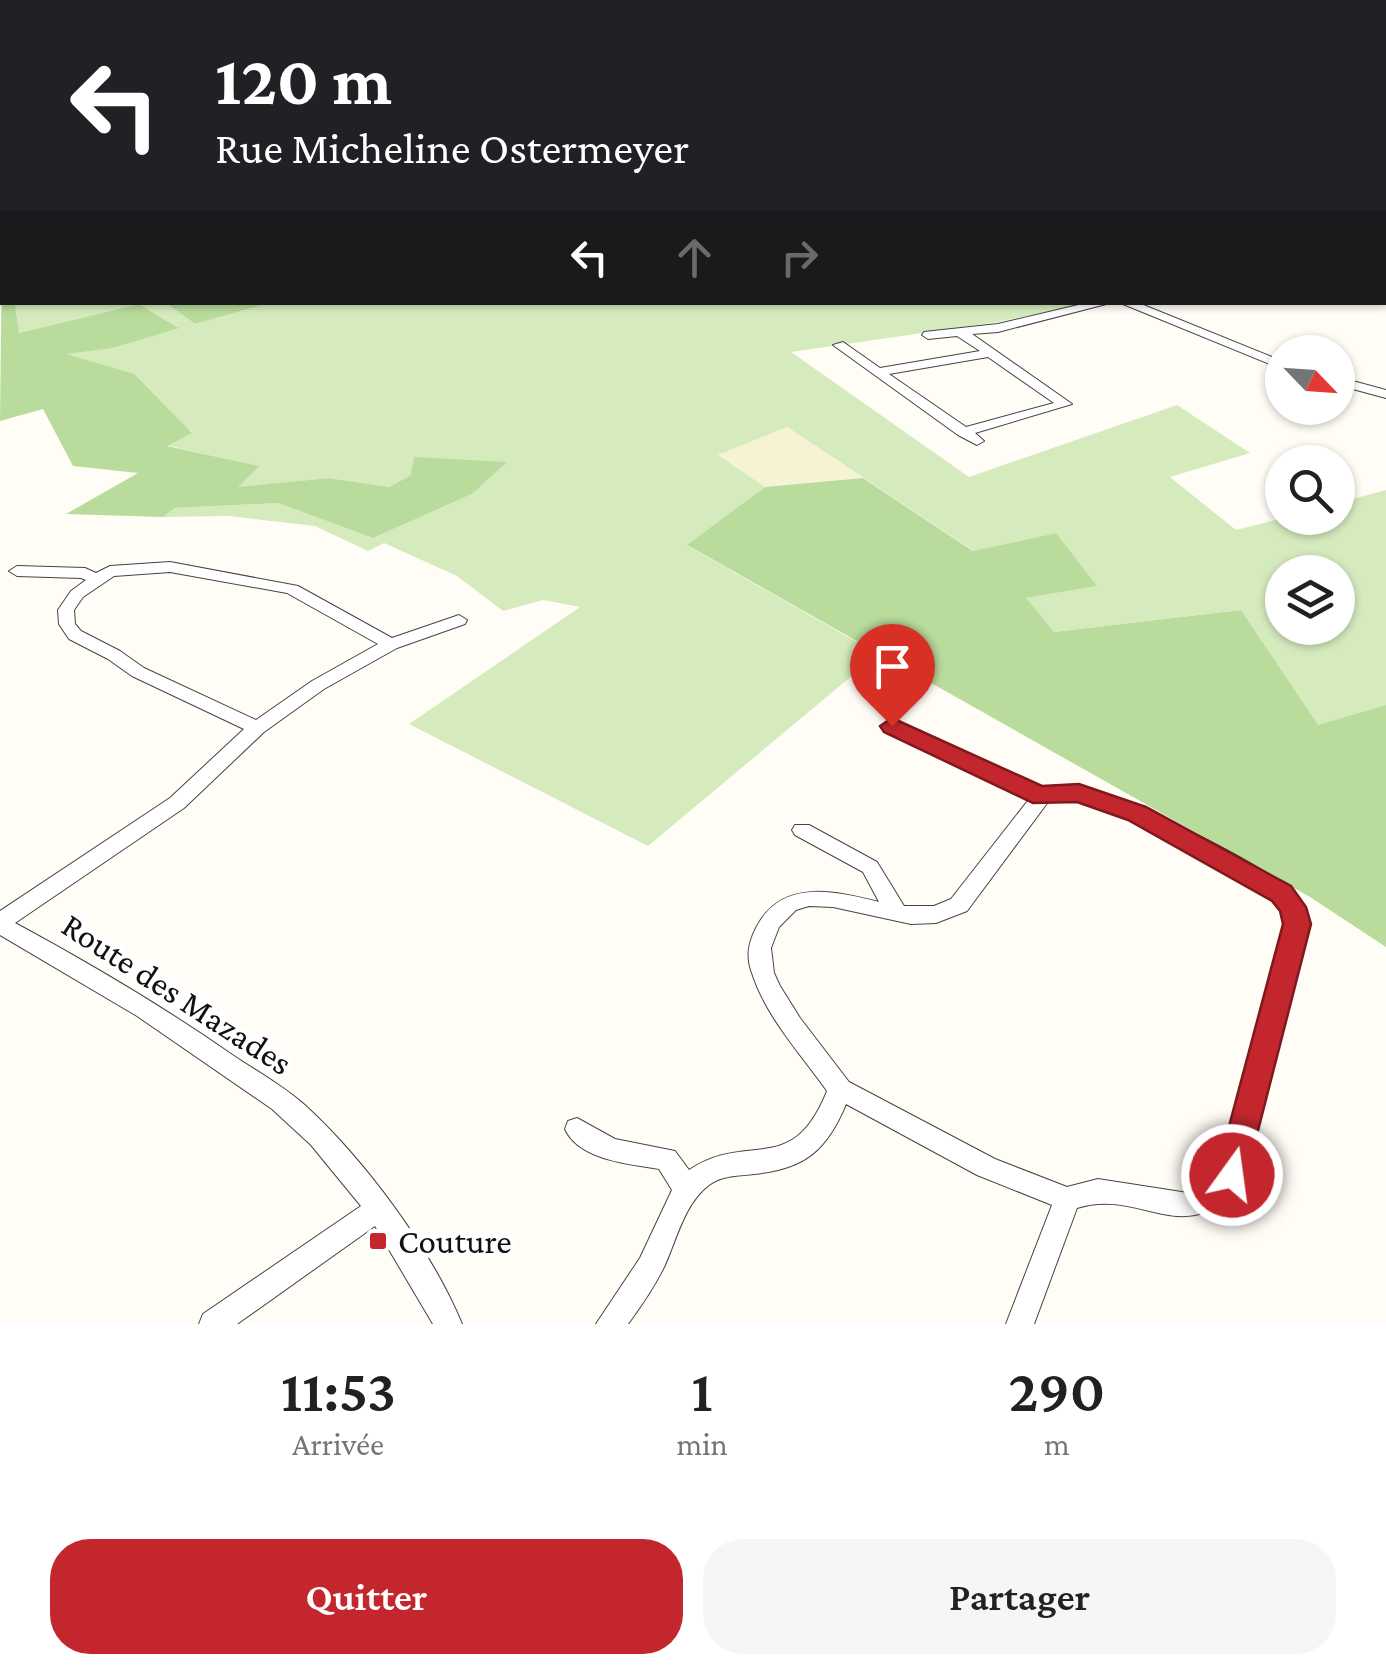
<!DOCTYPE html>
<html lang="fr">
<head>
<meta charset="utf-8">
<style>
  :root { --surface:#fff; --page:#f6f6f6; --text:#202124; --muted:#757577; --accent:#c4262e }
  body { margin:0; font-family:"Crimson Pro",serif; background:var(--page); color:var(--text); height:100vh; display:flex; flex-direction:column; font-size:38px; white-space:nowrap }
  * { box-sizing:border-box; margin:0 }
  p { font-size:32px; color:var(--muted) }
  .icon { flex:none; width:55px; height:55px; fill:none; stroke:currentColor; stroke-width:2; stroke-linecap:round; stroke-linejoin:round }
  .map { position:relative; height:1324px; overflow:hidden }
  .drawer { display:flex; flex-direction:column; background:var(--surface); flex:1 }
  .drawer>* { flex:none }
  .top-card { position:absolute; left:0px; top:0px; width:1388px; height:305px; box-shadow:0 2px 8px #0004; background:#202124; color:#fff; overflow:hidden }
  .needle { width:65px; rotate:115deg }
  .controls { position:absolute; left:1265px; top:335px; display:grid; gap:20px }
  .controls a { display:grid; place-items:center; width:90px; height:90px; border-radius:50%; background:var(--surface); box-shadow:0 2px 8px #0004; font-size:50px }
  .pin { position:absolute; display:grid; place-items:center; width:85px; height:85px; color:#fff; margin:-102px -42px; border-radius:50% 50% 50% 0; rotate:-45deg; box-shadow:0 0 10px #0007 }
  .pin .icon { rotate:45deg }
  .me { position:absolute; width:110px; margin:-55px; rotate:14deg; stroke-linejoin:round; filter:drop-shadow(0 0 8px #0008) }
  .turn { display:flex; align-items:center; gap:35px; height:210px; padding:0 50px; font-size:45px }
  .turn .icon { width:130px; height:130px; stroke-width:2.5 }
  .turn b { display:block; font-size:70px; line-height:85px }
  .lanes { display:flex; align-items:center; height:95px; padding:0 50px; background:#0003; justify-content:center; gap:50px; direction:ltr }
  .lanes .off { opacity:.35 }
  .eta { display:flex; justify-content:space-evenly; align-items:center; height:170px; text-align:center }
  .eta b { font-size:60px; font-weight:600; line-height:70px }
  .primary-button { display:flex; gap:20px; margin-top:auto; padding:20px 50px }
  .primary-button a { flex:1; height:115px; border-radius:40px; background:var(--accent); color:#fff; font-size:40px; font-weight:600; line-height:115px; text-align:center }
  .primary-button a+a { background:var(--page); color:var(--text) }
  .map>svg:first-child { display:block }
</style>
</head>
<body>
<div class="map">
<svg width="1386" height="1324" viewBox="0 0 1386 1324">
  <rect width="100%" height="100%" fill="#fffdf5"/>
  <polygon fill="#f6f3d4" points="787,427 863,478 765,487 717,455"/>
  <path fill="#d5ebbd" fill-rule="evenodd" d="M268 302 1079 305 998 322 791 352 969 477 1177 405 1250 453 1170 477 1236 530 1283 518H1338V503L1386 490V705L1318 726 1241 610 1054 632 1025 598 1096 586 1056 533 974 551 787 427 718 455 765 487 688 546 878 654 648 846 409 724 580 607 543 600 503 611 457 576 384 543 368 551 315 526 229 516 163 517 175 508 278 503 373 538 472 494 506 462 411 475 389 487 329 478 236 488 258 466 165 445 192 432 63 353 113 348 178 327 139 304 19 333 15 303H166L195 324ZM1282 572H1338V628H1282Z"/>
  <g fill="#b9dc9c">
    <polygon points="246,0 735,0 251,2"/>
    <polygon points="2,251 2,302 15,303 19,333 139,304 179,328 113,348 66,354 134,374 192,433 167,446 259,466 238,487 329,478 389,487 411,475 414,457 507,462 472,494 373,538 278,503 175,508 163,517 66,514 138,473 73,466 43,409 0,421"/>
    <polygon points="166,303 268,303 195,324"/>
    <polygon points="863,478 973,551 1056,533 1097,586 1026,598 1054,632 1241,610 1318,725 1386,705 1386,947 1310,897 687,545 765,487"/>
  </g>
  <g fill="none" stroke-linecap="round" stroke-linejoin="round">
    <g stroke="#444" stroke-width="2">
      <g id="street">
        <polygon points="1169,0 1177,0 1178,2 1171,2"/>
        <rect x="0" y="51" width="2" height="5"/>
        <rect x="1385" y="191" width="1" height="6"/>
        <rect x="1385" y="235" width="1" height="7"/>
        <polygon points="1385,288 1386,289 1386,297 1385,296"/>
        <path d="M1091 302H1114L998 332 972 334 1072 404 975 433 984 441 977 445 958 435 833 345 843 342 880 368 980 351 957 336 928 339 922 335 924 332 998 324ZM988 357 1054 403 966 427 889 374Z"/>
        <polygon points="1118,302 1136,302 1282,361 1282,369"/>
        <polygon points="1338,377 1386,390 1386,398 1338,385"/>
        <path d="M170 562 298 586 392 638 459 615 467 620 465 624 397 648 324 689 264 732 184 808 15 923C89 963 162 1006 231 1054 256 1071 284 1086 307 1107 366 1162 431 1249 462 1324H433L375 1226 237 1324H199L203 1314 361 1206 311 1145 272 1109 137 1016 0 935V911L170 798 244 729 132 676 108 659 69 639 59 624 58 610 71 591 86 580 81 578 17 576 9 571 17 566 85 568 96 573 110 566ZM170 572 287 593 378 644 312 681 256 720 144 668 120 651 81 631 75 624 74 610 83 597 114 576Z"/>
        <path d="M893 721 1044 789C1063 786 1079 787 1097 792 1136 803 1281 871 1301 902 1305 908 1306 917 1308 924L1242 1183C1185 1253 1142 1187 1077 1208L1034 1324H1006L1052 1205 977 1175 846 1104C827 1150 805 1169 754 1174 739 1176 722 1175 709 1185 685 1203 677 1238 665 1265 655 1286 642 1305 628 1324H596L640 1258 672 1190 659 1169C629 1164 579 1160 565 1129L568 1121 577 1118 615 1139 675 1151 689 1170C748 1130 792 1179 827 1091 801 1054 766 1017 752 973 746 957 748 944 756 928 781 878 835 891 879 902L863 872 795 835 792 830 795 825H809L877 862 904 906H934L951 899 1030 798 886 731 884 727 886 723ZM1065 799C1141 813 1208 860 1274 900L1283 910 1286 924 1222 1169 1210 1184 1188 1193 1098 1179 1067 1187 995 1159 849 1082 800 1018 780 986 774 973 771 948 779 927 796 910 809 906 833 907 911 924 936 923 967 911 1048 802Z"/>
      </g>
    </g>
    <use href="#street" fill="#fff" fill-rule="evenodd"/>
  </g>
  <polygon fill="#c4262e" stroke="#7f191e" stroke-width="2.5" points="892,718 1042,786 1079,784 1146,807 1291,886 1306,907 1311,924 1244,1185 1232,1190 1221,1185 1216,1175 1283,924 1280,911 1272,901 1128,820 1077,802 1033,803 884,732 880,726"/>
  <rect fill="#c4262e" stroke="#fff" stroke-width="4" x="368" y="1231" width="20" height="20" rx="5"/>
  <g text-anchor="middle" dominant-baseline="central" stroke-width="10" stroke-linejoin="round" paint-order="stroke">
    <g font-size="35" fill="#111" stroke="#fff">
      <text transform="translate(177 994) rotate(33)">Route des Mazades</text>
    </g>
    <g font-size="35" fill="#111" stroke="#fff" text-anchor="start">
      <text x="398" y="1241">Couture</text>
    </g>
  </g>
</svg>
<div class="controls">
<a><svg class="needle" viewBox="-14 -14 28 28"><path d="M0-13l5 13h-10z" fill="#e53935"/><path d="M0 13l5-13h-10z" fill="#757577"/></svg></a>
<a><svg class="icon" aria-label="search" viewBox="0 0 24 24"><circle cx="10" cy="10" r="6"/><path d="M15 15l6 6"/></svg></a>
<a><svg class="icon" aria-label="layers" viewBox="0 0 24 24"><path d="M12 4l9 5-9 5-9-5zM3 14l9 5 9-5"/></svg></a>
</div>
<div class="pin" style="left:892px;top:726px;background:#d93025"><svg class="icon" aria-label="arrive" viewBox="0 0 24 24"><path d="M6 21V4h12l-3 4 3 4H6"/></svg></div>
<svg class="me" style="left:1232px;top:1175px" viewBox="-20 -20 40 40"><circle r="17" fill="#c4262e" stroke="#fff" stroke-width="3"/><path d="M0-11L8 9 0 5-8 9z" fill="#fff"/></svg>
<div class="top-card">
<div class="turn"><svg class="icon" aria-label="left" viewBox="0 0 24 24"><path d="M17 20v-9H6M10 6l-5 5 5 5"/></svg><div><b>120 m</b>Rue Micheline Ostermeyer</div></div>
<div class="lanes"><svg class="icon" aria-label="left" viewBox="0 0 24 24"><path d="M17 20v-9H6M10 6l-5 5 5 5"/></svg><svg class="icon off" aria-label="ahead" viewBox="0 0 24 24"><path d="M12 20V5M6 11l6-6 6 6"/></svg><svg class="icon off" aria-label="right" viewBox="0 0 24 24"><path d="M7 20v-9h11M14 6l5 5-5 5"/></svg></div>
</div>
</div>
<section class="drawer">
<div class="eta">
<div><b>11:53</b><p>Arrivée</p></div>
<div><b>1</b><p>min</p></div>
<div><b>290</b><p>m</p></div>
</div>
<div class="primary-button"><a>Quitter</a><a>Partager</a></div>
</section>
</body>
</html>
